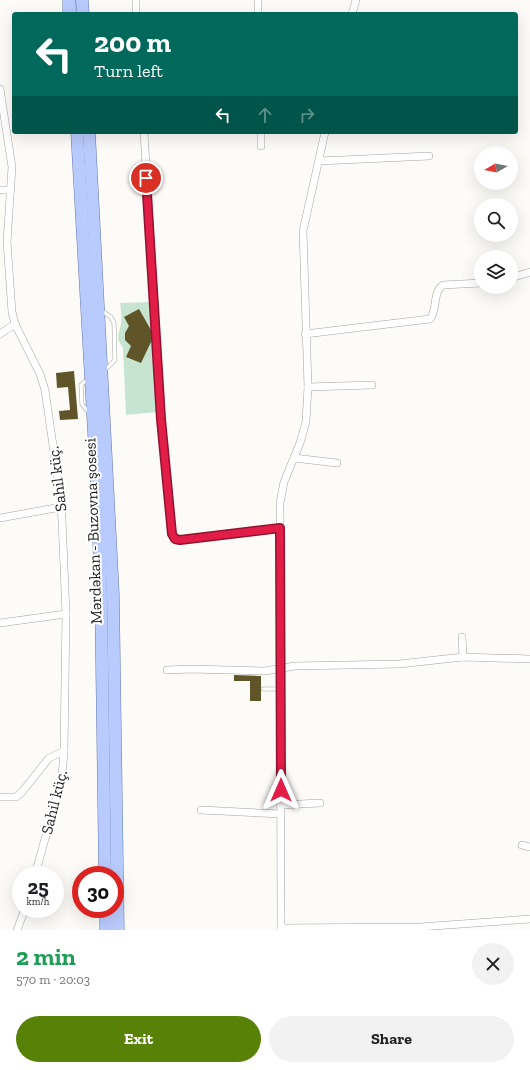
<!DOCTYPE html>
<html lang="en">
<head>
<meta charset="utf-8">
<style>
  :root { --surface:#fff; --page:#f2f2f2; --text:#202124; --muted:#757577; --accent:#588207 }
  body { margin:0; font-family:"Zilla Slab",serif; background:var(--page); color:var(--text); height:100vh; display:flex; flex-direction:column; font-size:15px; white-space:nowrap }
  * { box-sizing:border-box; margin:0 }
  p { font-size:13px; color:var(--muted) }
  .icon { flex:none; width:22px; height:22px; fill:none; stroke:currentColor; stroke-width:2; stroke-linecap:round; stroke-linejoin:round }
  .map { position:relative; height:930px; overflow:hidden }
  .details { display:flex; flex-direction:column; background:var(--surface); flex:1 }
  .details>* { flex:none }
  .guide { position:absolute; left:12px; top:12px; width:506px; height:122px; border-radius:4px; box-shadow:0 4px 16px #0002; background:#00695c; color:#fff; overflow:hidden }
  .needle { width:26px; rotate:260deg }
  .controls { position:absolute; left:474px; top:146px; display:grid; gap:8px }
  .controls a { display:grid; place-items:center; width:44px; height:44px; border-radius:50%; background:var(--surface); box-shadow:0 4px 16px #0002; font-size:20px }
  .speed { position:absolute; left:12px; top:866px; display:flex; gap:8px; font-size:20px; font-weight:700; text-align:center }
  .speed>* { display:grid; place-content:center; width:52px; height:52px; border-radius:50%; background:var(--surface); box-shadow:0 4px 16px #0002; line-height:1 }
  .speed small { font-size:10px; font-weight:400 }
  .speed .limit { border:6px solid #d22; background:#fff; color:#111 }
  .pin { position:absolute; display:grid; place-items:center; width:34px; height:34px; color:#fff; margin:-17px; border:2px solid #fff; border-radius:50%; box-shadow:0 1px 4px #0007 }
  .me { position:absolute; width:44px; margin:-22px; rotate:0deg; stroke-linejoin:round; filter:drop-shadow(0 0 3px #0008) }
  .turn { display:flex; align-items:center; gap:14px; height:84px; padding:0 16px; font-size:18px }
  .turn .icon { width:52px; height:52px; stroke-width:2.5 }
  .turn b { display:block; font-size:28px; line-height:34px }
  .lanes { display:flex; align-items:center; height:38px; padding:0 16px; background:#0003; justify-content:center; gap:20px; direction:ltr }
  .lanes .off { opacity:.35 }
  .round { display:grid; place-items:center; flex:none; width:42px; height:42px; border-radius:21px; background:var(--page) }
  .head { display:flex; align-items:center; justify-content:space-between; height:68px; padding:0 16px }
  h1 { font-size:24px; font-weight:800; line-height:30px; color:#1e9e55 }
  .cta { display:flex; gap:8px; margin-top:auto; padding:8px 16px }
  .cta a { flex:1; height:46px; border-radius:24px; background:var(--accent); color:#fff; font-size:16px; font-weight:800; line-height:46px; text-align:center }
  .cta a+a { background:var(--page); color:var(--text) }
  .map>svg:first-child { display:block }
</style>
</head>
<body>
<div class="map">
<svg width="530" height="930" viewBox="0 0 530 930">
  <rect width="100%" height="100%" fill="#fcfbf8"/>
  <path fill="#c7e4d1" d="M151 302 157 412 126 415 123 348C115 336 119 335 121 323 122 317 121 309 120 303Z"/>
  <g fill="#5f5528">
    <polygon points="139,309 151,330 151,342 141,363 126,357 131,346 125,340 125,333 129,326 124,317"/>
    <polygon points="74,371 78,419 60,420 59,411 70,410 68,387 57,388 56,373"/>
    <polygon points="234,675 261,676 261,701 250,701 250,681 234,681"/>
  </g>
  <g fill="none" stroke-linecap="round" stroke-linejoin="round">
    <g stroke="#a3a3a0" stroke-width="4.5">
      <g id="service">
        <polyline points="100,310 111,317 114,323 115,360 104,371"/>
        <polyline points="88,379 81,385 82,404 90,414"/>
        <polyline points="263,689 281,689"/>
      </g>
    </g>
    <g stroke="#a3a3a0" stroke-width="8">
      <g id="minor">
        <polyline points="136,0 136,14"/>
        <polyline points="258,0 258,14"/>
        <polyline points="352,14 356,0"/>
        <polyline points="0,89 12,167 7,242 12,312 15,324 40,374 45,390 60,494 62,520 66,614 64,751 62,777 35,875"/>
        <polyline points="144,132 161,419 172,534 175,539 179,540 280,528"/>
        <polyline points="261,132 261,146"/>
        <polyline points="319,161 429,156"/>
        <polyline points="0,190 11,190"/>
        <polyline points="511,278 530,272"/>
        <polyline points="0,334 15,324"/>
        <path d="M305 334 430 319C438 309 432 293 443 285L481 283"/>
        <polyline points="308,387 372,385"/>
        <polyline points="294,458 337,463"/>
        <polyline points="0,518 61,507"/>
        <polyline points="0,623 66,614"/>
        <polyline points="462,637 463,657"/>
        <polyline points="167,670 191,669 265,671 295,666 399,664 463,657 530,659"/>
        <polyline points="0,797 16,797 22,792 49,758 64,751"/>
        <polyline points="281,805 320,803"/>
        <polyline points="201,810 281,814"/>
        <polyline points="522,845 530,847"/>
        <polyline points="281,928 420,927 530,919"/>
        <polyline points="17,930 25,909"/>
        <polyline points="281,930 280,503 284,482 300,443 306,422 308,387 303,231 325,132"/>
      </g>
    </g>
    <g stroke="#6478ac" stroke-width="13">
      <g id="primary">
        <polyline points="69,0 69,14"/>
        <polyline points="82,0 83,14"/>
        <polyline points="77,132 97,486 101,595 105,875"/>
        <polyline points="89,132 113,594 118,930"/>
        <polyline points="106,909 106,930"/>
      </g>
    </g>
    <use href="#service" stroke="#fff" stroke-width="3.5"/>
    <use href="#minor" stroke="#fff" stroke-width="7"/>
    <use href="#primary" stroke="#b9cbfc" stroke-width="12"/>
  </g>
  <g fill="none" stroke-linecap="round" stroke-linejoin="round">
    <g stroke="#92132f" stroke-width="10">
      <polyline id="route" points="146,178 161,419 172,534 175,539 180,540 280,528 281,790"/>
    </g>
    <use href="#route" stroke="#e11d48" stroke-width="7"/>
  </g>
  <g text-anchor="middle" dominant-baseline="central" stroke-width="4" stroke-linejoin="round" paint-order="stroke">
    <g font-size="16" fill="#1d1d1c" stroke="#fff">
      <text transform="translate(57 479) rotate(-97)">Sahil küç.</text>
      <text transform="translate(93 531) rotate(-92)">Mərdəkan - Buzovna şosesi</text>
      <text transform="translate(54 802) rotate(-76)">Sahil küç.</text>
    </g>
  </g>
</svg>
<div class="controls">
<a><svg class="needle" viewBox="-14 -14 28 28"><path d="M0-13l5 13h-10z" fill="#e53935"/><path d="M0 13l5-13h-10z" fill="#757577"/></svg></a>
<a><svg class="icon" aria-label="search" viewBox="0 0 24 24"><circle cx="10" cy="10" r="6"/><path d="M15 15l6 6"/></svg></a>
<a><svg class="icon" aria-label="layers" viewBox="0 0 24 24"><path d="M12 4l9 5-9 5-9-5zM3 14l9 5 9-5"/></svg></a>
</div>
<div class="speed"><div>25<small>km/h</small></div><div class="limit">30</div></div>
<div class="pin" style="left:146px;top:178px;background:#d93025"><svg class="icon" aria-label="arrive" viewBox="0 0 24 24"><path d="M6 21V4h12l-3 4 3 4H6"/></svg></div>
<svg class="me" style="left:281px;top:790px" viewBox="-20 -20 40 40"><path d="M0-17L14 15 0 8-14 15z" fill="#e11d48" stroke="#fff" stroke-width="4"/></svg>
<div class="guide">
<div class="turn"><svg class="icon" aria-label="left" viewBox="0 0 24 24"><path d="M17 20v-9H6M10 6l-5 5 5 5"/></svg><div><b>200 m</b>Turn left</div></div>
<div class="lanes"><svg class="icon" aria-label="left" viewBox="0 0 24 24"><path d="M17 20v-9H6M10 6l-5 5 5 5"/></svg><svg class="icon off" aria-label="ahead" viewBox="0 0 24 24"><path d="M12 20V5M6 11l6-6 6 6"/></svg><svg class="icon off" aria-label="right" viewBox="0 0 24 24"><path d="M7 20v-9h11M14 6l5 5-5 5"/></svg></div>
</div>
</div>
<section class="details">
<div class="head"><div><h1>2 min</h1><p>570 m · 20:03</p></div><a class="round"><svg class="icon" aria-label="close" viewBox="0 0 24 24"><path d="M6 6l12 12M18 6L6 18"/></svg></a></div>
<div class="cta"><a>Exit</a><a>Share</a></div>
</section>
</body>
</html>
